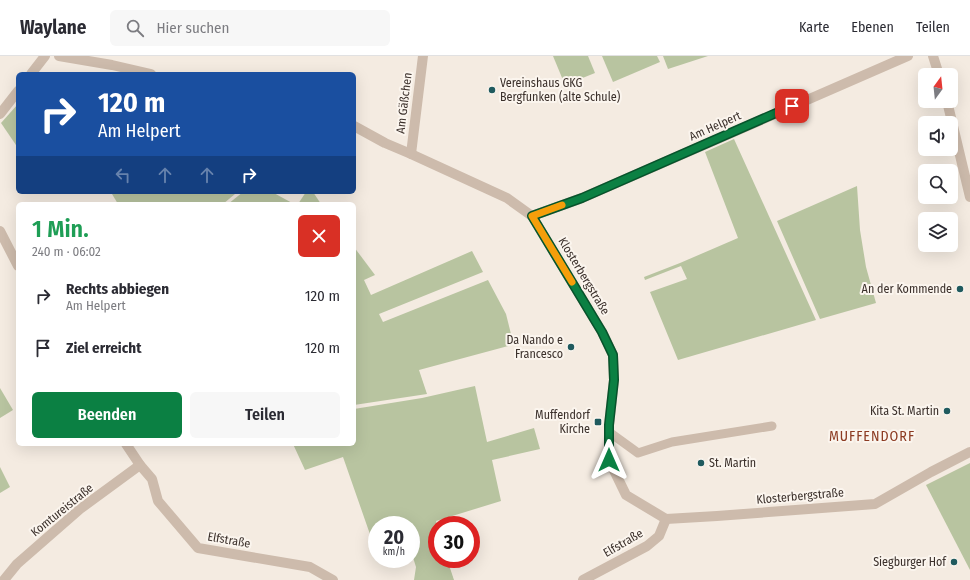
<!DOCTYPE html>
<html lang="de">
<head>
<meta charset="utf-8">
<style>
  :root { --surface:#fff; --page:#f7f7f7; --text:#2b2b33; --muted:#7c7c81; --line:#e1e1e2; --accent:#0b8043 }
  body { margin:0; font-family:"Fira Sans Condensed",sans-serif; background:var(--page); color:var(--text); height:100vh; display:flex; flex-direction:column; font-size:15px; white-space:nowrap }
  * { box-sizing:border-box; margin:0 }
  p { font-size:13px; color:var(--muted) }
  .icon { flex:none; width:22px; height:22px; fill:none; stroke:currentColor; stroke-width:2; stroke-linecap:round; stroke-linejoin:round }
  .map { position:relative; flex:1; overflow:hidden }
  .sheet { position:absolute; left:16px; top:146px; width:340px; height:244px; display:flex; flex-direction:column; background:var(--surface); border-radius:6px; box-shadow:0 4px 16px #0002 }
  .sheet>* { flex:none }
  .top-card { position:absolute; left:16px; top:16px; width:340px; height:122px; border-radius:6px; box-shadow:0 4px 16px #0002; background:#1a4fa0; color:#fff; overflow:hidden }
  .needle { width:26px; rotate:15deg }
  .controls { position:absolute; left:918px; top:12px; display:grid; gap:8px }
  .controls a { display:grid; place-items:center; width:40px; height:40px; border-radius:6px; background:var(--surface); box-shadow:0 4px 16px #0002; font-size:20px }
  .speed { position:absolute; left:368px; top:460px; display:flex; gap:8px; font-size:20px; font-weight:700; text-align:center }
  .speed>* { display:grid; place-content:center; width:52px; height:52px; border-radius:50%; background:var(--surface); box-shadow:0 4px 16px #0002; line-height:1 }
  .speed small { font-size:10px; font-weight:400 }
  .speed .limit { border:6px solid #d22; background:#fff; color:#111 }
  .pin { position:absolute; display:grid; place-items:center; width:34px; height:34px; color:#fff; margin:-17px; border-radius:8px; box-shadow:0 2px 6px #0006 }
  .me { position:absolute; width:44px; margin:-22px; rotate:0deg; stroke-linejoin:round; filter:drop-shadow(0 0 3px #0008) }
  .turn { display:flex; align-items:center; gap:14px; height:84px; padding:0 16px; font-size:18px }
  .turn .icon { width:52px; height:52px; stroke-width:2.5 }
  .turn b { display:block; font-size:28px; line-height:34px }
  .lanes { display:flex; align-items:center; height:38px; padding:0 16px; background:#0003; justify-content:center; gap:20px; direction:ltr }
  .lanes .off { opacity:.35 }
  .round { display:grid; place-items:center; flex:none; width:42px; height:42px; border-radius:6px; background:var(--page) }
  .headline { display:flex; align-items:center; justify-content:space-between; height:68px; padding:0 16px }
  h1 { font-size:24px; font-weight:600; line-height:30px; color:#1e9e55 }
  .action { display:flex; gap:8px; margin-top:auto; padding:8px 16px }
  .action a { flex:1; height:46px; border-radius:6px; background:var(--accent); color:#fff; font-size:16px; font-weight:600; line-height:46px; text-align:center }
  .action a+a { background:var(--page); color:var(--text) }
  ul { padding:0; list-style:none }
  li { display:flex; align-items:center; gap:12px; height:52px; padding:0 16px }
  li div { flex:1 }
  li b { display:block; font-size:15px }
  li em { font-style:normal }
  header { display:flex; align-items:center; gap:24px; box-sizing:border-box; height:56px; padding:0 20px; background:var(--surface); border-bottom:1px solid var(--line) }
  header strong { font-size:19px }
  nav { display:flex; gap:22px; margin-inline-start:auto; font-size:14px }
  .search { width:280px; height:36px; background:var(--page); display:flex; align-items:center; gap:10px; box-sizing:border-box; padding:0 14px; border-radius:6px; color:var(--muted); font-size:15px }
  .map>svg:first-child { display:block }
</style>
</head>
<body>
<header>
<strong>Waylane</strong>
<div class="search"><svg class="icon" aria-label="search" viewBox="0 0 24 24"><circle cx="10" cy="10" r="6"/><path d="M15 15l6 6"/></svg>Hier suchen</div>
<nav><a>Karte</a><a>Ebenen</a><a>Teilen</a></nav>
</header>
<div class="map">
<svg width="970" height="524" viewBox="0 0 970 524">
  <rect width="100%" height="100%" fill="#f4ebe1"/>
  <g fill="#b8c4a0">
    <polygon points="553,0 588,0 595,17 565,29"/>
    <polygon points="602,0 657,0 660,6 613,26"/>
    <polygon points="663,0 708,0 668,13"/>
    <polygon points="18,48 18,92 1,67"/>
    <polygon points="734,83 816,264 678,304 650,236 687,223 681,210 645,224 644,221 680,207 738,182 705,96"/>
    <polygon points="857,130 860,174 866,211 876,247 820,263 777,165"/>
    <polygon points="116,136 234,136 235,138 223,148 118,148 112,138"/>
    <polygon points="243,136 272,136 294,148 228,148"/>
    <polygon points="306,136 313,136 321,148 298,148"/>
    <polygon points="354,191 375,219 364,224 371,239 472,195 483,216 379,258 383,266 488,224 506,258 511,278 512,289 419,314 427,338 354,349"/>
    <polygon points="475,330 487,386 534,372 540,393 492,404 501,445 436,465 437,469 437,503 447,503 454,524 414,524 416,511 411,495 411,469 377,469 377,482 372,484 343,401 305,414 293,388 354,388 354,353 422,342"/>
    <polygon points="0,332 13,354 0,362"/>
    <polygon points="970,407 970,514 926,429"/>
    <polygon points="0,411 10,431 0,437"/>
  </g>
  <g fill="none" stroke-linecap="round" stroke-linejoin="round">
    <polyline stroke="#cdbbac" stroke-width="9" points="609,376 638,397 672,386 772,370"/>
    <g stroke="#cdbbac" stroke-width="10">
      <polyline points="59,0 112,9 151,18"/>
      <polyline points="933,0 939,19"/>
      <polyline points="31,18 45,0"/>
      <polyline points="947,45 970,141"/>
      <polyline points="0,58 18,35"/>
      <polyline points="354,70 385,87 411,98 507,142 532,160 602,276 613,299 614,324 609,369 609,404 626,439 666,463 717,460 875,448 931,416 970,396"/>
      <polyline points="411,98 423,0"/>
      <polyline points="532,160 582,142 908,0"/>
      <polyline points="0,175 18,210"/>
      <polyline points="126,388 140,409 152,423 158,445 198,492 310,511 333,524"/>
      <polyline points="4,524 17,508 80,453 140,409"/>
      <polyline points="583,524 647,490 659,480 666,463"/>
    </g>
  </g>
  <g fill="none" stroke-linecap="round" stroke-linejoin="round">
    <g stroke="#07532c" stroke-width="10">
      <polyline id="route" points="609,404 609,369 614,324 613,299 602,276 532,160 582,142 792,50"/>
    </g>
    <use href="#route" stroke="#0b8043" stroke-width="7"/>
    <polyline stroke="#f59e0b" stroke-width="7" points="562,149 532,160 572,226"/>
  </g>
  <g fill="#1f5a5e" stroke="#fbf5ee" stroke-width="1.5">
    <circle cx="492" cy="34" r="4"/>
    <circle cx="960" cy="233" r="4"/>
    <circle cx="571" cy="291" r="4"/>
    <circle cx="947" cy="355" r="4"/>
    <rect x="594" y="362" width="8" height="8" rx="2"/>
    <circle cx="701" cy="407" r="4"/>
    <circle cx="954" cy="506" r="4"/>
  </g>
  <g text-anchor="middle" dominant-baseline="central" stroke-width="4" stroke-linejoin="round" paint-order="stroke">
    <g font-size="12" fill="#3b302b" stroke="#fbf5ee" text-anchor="end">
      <text x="500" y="27" text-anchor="start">Vereinshaus GKG<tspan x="500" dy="14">Bergfunken (alte Schule)</tspan></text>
      <text x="952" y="233">An der Kommende</text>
      <text x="563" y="284">Da Nando e<tspan x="563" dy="14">Francesco</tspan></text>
      <text x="939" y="355">Kita St. Martin</text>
      <text x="590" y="359">Muffendorf<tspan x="590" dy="14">Kirche</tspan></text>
      <text x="709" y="407" text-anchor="start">St. Martin</text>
      <text x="946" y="506">Siegburger Hof</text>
    </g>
    <g font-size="12" fill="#3b302b" stroke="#fbf5ee">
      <text transform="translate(404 47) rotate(-83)">Am Gäßchen</text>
      <text transform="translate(715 70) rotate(-24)">Am Helpert</text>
      <text transform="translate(584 220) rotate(59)">Klosterbergstraße</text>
      <text transform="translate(800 440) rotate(-5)">Klosterbergstraße</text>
      <text transform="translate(62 454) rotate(-39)">Komtureistraße</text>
      <text transform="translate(229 484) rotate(10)">Elfstraße</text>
      <text transform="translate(623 487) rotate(-30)">Elfstraße</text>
    </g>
    <g font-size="14" letter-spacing="1" fill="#8c3b22" stroke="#fbf5ee">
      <text x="872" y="380">MUFFENDORF</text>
    </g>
  </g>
</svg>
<div class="controls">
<a><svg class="needle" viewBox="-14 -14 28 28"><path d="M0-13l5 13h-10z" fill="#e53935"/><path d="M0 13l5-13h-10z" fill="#7c7c81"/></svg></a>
<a><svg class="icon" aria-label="sound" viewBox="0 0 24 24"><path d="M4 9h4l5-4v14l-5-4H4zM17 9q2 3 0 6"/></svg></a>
<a><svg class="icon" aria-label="search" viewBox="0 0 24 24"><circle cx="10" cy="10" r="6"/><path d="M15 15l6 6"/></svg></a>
<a><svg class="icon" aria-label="layers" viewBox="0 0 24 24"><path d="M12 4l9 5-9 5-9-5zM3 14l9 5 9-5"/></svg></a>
</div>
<div class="speed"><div>20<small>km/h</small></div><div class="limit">30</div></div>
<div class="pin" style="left:792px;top:50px;background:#d93025"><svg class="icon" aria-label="arrive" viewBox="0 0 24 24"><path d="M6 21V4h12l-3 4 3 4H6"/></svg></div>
<svg class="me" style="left:609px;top:404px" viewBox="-20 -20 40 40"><path d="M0-17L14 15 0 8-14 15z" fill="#0b8043" stroke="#fff" stroke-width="4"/></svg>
<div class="top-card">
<div class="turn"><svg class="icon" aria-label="right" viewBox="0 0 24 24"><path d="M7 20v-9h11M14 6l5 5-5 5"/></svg><div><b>120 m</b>Am Helpert</div></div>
<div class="lanes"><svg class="icon off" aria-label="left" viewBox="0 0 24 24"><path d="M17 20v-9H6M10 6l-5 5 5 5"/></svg><svg class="icon off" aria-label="ahead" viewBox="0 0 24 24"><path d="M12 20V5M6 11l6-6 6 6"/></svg><svg class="icon off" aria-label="ahead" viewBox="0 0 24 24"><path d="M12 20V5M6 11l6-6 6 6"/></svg><svg class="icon" aria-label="right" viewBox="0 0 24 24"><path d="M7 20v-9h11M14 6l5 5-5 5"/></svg></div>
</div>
<section class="sheet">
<div class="headline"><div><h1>1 Min.</h1><p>240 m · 06:02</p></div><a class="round" style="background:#d93025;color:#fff"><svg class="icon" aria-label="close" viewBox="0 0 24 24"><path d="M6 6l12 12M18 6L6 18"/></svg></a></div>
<ul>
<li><svg class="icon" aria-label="right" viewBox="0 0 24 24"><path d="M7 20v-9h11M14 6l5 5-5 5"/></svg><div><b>Rechts abbiegen</b><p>Am Helpert</p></div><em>120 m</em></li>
<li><svg class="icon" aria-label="arrive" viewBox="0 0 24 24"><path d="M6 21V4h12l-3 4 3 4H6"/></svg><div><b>Ziel erreicht</b></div><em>120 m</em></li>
</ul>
<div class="action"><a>Beenden</a><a>Teilen</a></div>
</section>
</div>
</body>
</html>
